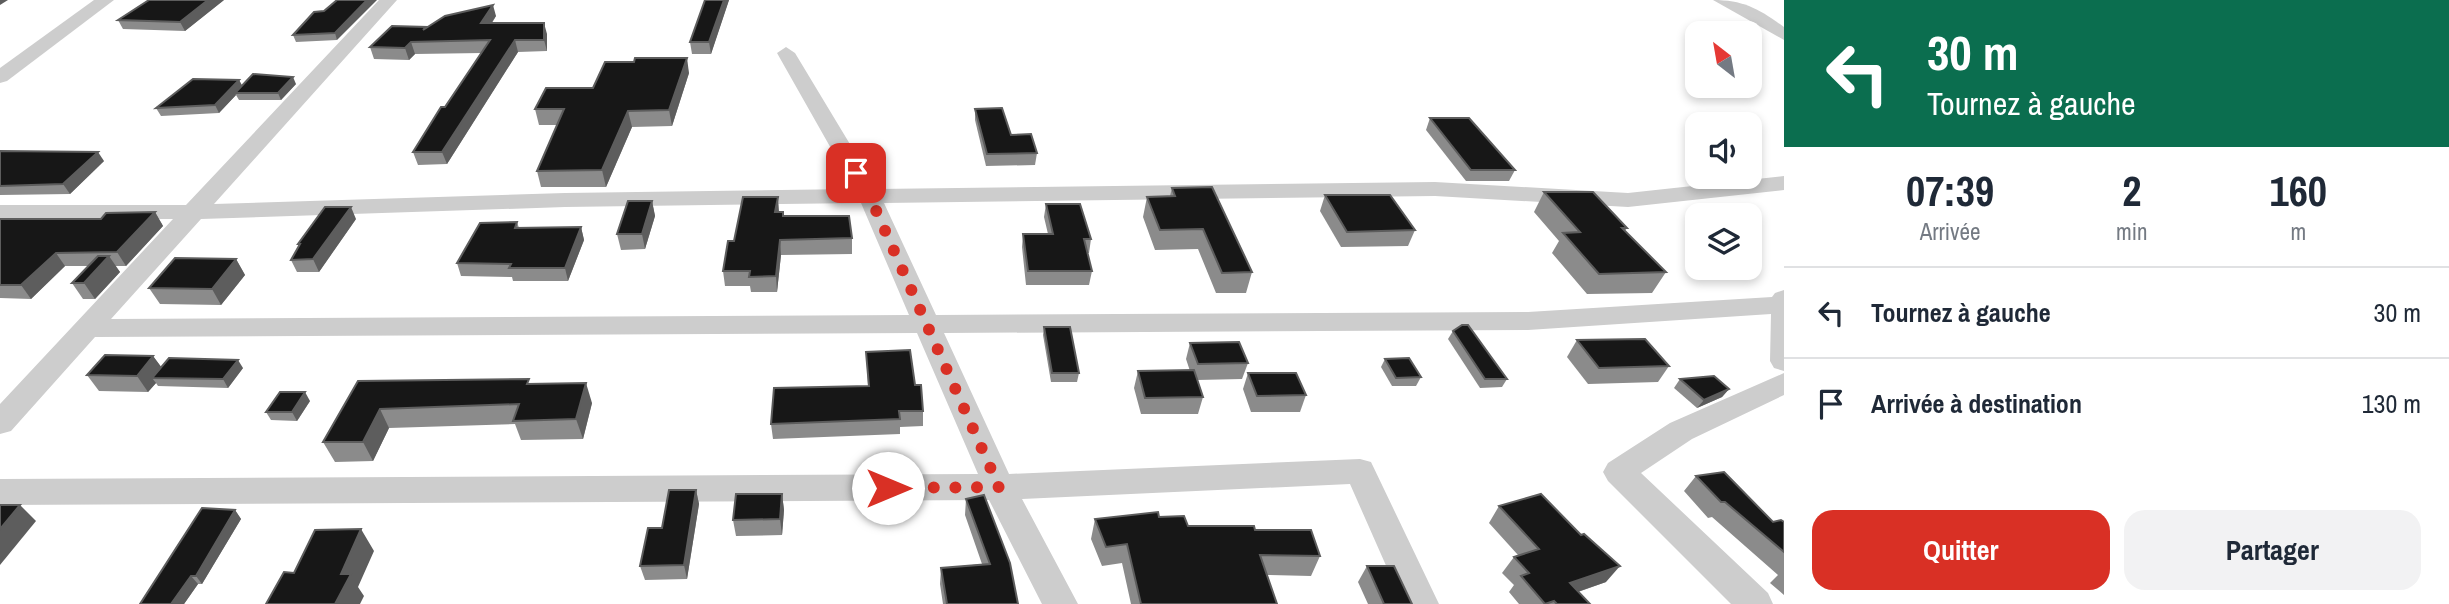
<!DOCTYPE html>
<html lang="fr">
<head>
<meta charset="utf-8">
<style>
  :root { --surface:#fff; --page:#f2f2f3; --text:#1f2937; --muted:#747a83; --line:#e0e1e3; --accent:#d93025 }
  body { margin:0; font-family:"Archivo Narrow",sans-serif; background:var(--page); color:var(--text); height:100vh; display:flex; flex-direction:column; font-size:26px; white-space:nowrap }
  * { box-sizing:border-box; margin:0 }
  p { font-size:23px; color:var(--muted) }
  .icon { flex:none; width:38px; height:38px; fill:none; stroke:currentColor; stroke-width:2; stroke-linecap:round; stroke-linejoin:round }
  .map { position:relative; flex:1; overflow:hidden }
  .details { display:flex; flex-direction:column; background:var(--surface); width:665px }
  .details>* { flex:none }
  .banner { background:#0b6e4f; color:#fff; overflow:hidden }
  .needle { width:46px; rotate:329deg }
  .buttons { position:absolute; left:1685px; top:21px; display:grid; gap:14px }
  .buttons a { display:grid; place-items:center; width:77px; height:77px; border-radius:14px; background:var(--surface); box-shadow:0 4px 10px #0003; font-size:35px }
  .pin { position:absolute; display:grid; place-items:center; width:60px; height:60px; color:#fff; margin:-30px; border-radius:14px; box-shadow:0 4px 10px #0006 }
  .me { position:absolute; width:77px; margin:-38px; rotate:90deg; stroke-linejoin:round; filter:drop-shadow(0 0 5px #0008) }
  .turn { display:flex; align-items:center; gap:24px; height:147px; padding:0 28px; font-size:32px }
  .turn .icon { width:91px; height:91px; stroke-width:2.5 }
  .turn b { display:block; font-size:49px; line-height:60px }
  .eta { display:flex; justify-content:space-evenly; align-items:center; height:119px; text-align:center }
  .eta b { font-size:42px; font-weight:800; line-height:49px }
  .button { display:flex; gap:14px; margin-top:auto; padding:14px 28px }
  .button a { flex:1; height:80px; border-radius:21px; background:var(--accent); color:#fff; font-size:28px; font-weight:800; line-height:80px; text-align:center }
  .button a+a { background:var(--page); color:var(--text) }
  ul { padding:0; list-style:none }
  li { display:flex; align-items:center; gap:21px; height:91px; padding:0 28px; border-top:2px solid var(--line) }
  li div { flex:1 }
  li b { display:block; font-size:26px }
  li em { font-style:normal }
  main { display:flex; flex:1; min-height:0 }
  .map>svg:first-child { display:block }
</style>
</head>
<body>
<main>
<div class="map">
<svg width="1784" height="604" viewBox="0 0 1784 604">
  <rect width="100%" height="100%" fill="#fff"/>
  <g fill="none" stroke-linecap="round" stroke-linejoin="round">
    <g fill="#cdcdcd" fill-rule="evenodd">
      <polygon points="94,0 114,0 7,81 0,83 0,68"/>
      <path d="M379 0H397L214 204 565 193 854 189 777 53 786 47 795 53 877 189 1435 182 1628 193 1784 176V190L1628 207 1435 196 884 203 936 315 1528 312 1772 297 1775 293 1784 290V371L1774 368 1770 361 1771 314 1528 330 944 333 1009 474 1360 459 1371 462 1439 604H1403L1350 484 1022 499 1078 604H1042L989 500 0 505V479L978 474 917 333 95 337 11 431 0 434V404L173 219H0V205H186ZM861 203 909 315 111 319 201 219 565 207Z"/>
      <path d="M1713 0C1744 0 1759 9 1784 27V40Z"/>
      <polygon points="1784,373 1784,395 1692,439 1641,473 1768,593 1773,604 1731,604 1608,481 1603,472 1608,463 1670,423"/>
    </g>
  </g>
  <g fill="#8b8b8b">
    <polygon points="224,0 185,31 123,29 118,20"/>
    <polygon points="337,0 337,40 296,42 293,35 324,11"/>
    <polygon points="705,0 729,0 711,54 692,54 690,42"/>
    <polygon points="496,16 492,23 547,34 547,51 518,52 447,164 418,165 413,152 482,53 415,54 409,60 374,59 370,47 426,28"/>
    <polygon points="689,73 672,126 632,127 606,187 541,187 537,171 557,125 539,125 535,109 593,88"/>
    <polygon points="239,80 242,86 296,84 281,100 239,100 236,95 219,113 161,116 156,108"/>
    <polygon points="975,109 1037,153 1035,165 986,166 975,120"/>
    <polygon points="1430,118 1515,170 1509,181 1466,181 1426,130"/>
    <polygon points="0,151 104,161 70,194 0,195"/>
    <polygon points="1172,188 1252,272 1246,293 1216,293 1198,249 1155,250 1143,217 1147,197 1170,196"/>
    <polygon points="1544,192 1627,228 1625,231 1666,272 1652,293 1587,294 1552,253 1559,241 1534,212"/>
    <polygon points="1325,195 1415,230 1408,246 1341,247 1320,211"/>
    <polygon points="652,201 655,216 645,249 621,250 617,234"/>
    <polygon points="1046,204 1091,239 1089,253 1087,253 1092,271 1089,285 1026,285 1022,247 1023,234 1048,234 1044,217"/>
    <polygon points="155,212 163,226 126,266 115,266 120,272 95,299 83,299 72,283 88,266 65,266 31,299 0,298 0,219 101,219"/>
    <polygon points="779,212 783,212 783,216 852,238 852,254 781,255 777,292 751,292 750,286 725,286 723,271 734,241"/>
    <polygon points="356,219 319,272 297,272 291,260 299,247 298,244"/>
    <polygon points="517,222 519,228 581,227 584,240 568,281 513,281 512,277 461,276 457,263"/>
    <polygon points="236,259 245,275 221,305 160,304 149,288"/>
    <polygon points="1044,327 1079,373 1077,382 1051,382 1043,335"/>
    <polygon points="1453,331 1507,379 1502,387 1480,388 1448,339"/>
    <polygon points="1577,340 1669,366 1658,382 1588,384 1567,357"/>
    <polygon points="1190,343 1248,363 1242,379 1197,380 1203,397 1198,414 1141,414 1134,388 1138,371 1190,371 1186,359"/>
    <polygon points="866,352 915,385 923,411 923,426 900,427 900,434 773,439 771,424 868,386"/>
    <polygon points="153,356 161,367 243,368 228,388 158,386 156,383 148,392 99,391 87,375"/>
    <polygon points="1385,359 1421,377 1416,386 1392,386 1381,367"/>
    <polygon points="1248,373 1306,395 1300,412 1251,412 1243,389"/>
    <polygon points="1680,379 1729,389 1722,397 1697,408 1674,388"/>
    <polygon points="358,381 530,384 592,403 583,439 521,440 515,424 389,428 373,461 335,462 323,442"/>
    <polygon points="310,401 297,421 271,420 266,412"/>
    <polygon points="1696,476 1773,522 1784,522 1784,595 1770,583 1778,575 1712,517 1708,518 1684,491"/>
    <polygon points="696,490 699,504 687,579 645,580 640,566 662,528"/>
    <polygon points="782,494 784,510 782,535 736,536 733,520"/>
    <polygon points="966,499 1018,604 943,604 940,584 941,568 982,564 965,515"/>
    <polygon points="1499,506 1606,582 1578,592 1590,604 1519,604 1509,592 1514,585 1502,573 1514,557 1518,555 1489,523"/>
    <polygon points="235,510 241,519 202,584 198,584 184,604 140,604"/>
    <polygon points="1159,517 1188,526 1255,530 1320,556 1311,576 1267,575 1277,604 1131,604 1122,563 1102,566 1091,539 1095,519"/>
    <polygon points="1367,566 1412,604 1368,604 1358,582"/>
  </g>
  <g fill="#5d5d5d">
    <polygon points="0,0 8,0 0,5"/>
    <polygon points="208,0 224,0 185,31 180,22"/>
    <polygon points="367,0 377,0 337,40 335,33"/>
    <polygon points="724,0 729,0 711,54 709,42"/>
    <polygon points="493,5 496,16 484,34 481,23"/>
    <polygon points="544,23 547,34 547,51 544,40"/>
    <polygon points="515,40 518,52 447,164 442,152"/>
    <polygon points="411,42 415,54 409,60 405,48"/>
    <polygon points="687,58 689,73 672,126 669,110"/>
    <polygon points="293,77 296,84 281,100 278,93"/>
    <polygon points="239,80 243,87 235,93 236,95 219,113 215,105"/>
    <polygon points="628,111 632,127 606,187 602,170"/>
    <polygon points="98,152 104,161 70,194 63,184"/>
    <polygon points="778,197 779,212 775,212"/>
    <polygon points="652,201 655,216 645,249 642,234"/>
    <polygon points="351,207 356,219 319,272 313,259"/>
    <polygon points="155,212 163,226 126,266 117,252"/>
    <polygon points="581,227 584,240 568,281 565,268"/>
    <polygon points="780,240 781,255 777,292 776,276"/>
    <polygon points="56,253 65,266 31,299 21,285"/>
    <polygon points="109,256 120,272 95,299 84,283"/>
    <polygon points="236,259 245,275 221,305 212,289"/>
    <polygon points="153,356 165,372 152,378 156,383 148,392 137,376"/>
    <polygon points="238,360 243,368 228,388 223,379"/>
    <polygon points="586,383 592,403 583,439 576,419"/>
    <polygon points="1729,389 1722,397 1697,408 1704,400"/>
    <polygon points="305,392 310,401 297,421 292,412"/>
    <polygon points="380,409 389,428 373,461 363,442"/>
    <polygon points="696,490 699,504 687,579 684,565"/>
    <polygon points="782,494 784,510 782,535 780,519"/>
    <polygon points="20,505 36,521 0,565 0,529"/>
    <polygon points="235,510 241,519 202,584 196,576"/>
    <polygon points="361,529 374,551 358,587 364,596 360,604 335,604 341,574"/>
    <polygon points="1620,566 1606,582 1557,599 1570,583"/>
    <polygon points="191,576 198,584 184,604 171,604"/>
  </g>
  <g fill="#171717" stroke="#5d5d5d" stroke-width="2">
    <polygon points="149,0 208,0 180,22 118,20"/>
    <polygon points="337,0 367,0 335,33 293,35 314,12 324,11"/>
    <polygon points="705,0 724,0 709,42 690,42"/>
    <polygon points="493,5 481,23 544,23 544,40 515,40 442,152 413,152 441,107 445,107 490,40 411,42 405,48 370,47 392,26 426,27 423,30 445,16"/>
    <polygon points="635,58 687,58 669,110 628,111 602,170 537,171 564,109 535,109 546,88 593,88 605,62 634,62"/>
    <polygon points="253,74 293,77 278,93 235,93"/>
    <polygon points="193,79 239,80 215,105 156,108"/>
    <polygon points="1002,108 1011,135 1031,134 1037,153 987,154 975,109"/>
    <polygon points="1430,118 1469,118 1515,170 1471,170"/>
    <polygon points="0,151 98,152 63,184 0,186"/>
    <polygon points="1212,187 1252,272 1222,273 1203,229 1160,230 1147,197 1175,196 1172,188"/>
    <polygon points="1544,192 1593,192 1627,228 1622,228 1666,272 1599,274 1563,233 1580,232"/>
    <polygon points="1325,195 1390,195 1415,230 1347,232"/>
    <polygon points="743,197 778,197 775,212 783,212 783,216 849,216 852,238 780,240 776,276 749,277 750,271 723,271 728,241 734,241"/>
    <polygon points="628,201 652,201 642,234 617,234"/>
    <polygon points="1046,204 1080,204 1091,239 1084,239 1092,271 1028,271 1023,234 1053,234"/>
    <polygon points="325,207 351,207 313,259 291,260 300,244 298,244"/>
    <polygon points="155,212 117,252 56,253 21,285 0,285 0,219 101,219 106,213"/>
    <polygon points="517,222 515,228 581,227 565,268 509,268 511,264 457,263 480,223"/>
    <polygon points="98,256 109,256 84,283 72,283"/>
    <polygon points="175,258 236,259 212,289 149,288"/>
    <polygon points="1462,325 1468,325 1507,379 1485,379 1453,331"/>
    <polygon points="1044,327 1070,327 1079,373 1052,373"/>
    <polygon points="1645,339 1669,366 1599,368 1577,340"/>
    <polygon points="1239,342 1248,363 1198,364 1190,343"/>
    <polygon points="910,350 915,385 921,385 923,411 899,411 900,419 771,424 774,388 869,386 866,352"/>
    <polygon points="105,355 153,356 137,376 87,375"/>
    <polygon points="169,358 238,360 223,379 152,378"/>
    <polygon points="1409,358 1421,377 1396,378 1385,359"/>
    <polygon points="1194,370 1203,397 1145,398 1138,371"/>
    <polygon points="1248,373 1296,373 1306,395 1257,396"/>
    <polygon points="1714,376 1729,389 1704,400 1680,379"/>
    <polygon points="529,379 527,384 586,383 576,419 513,421 519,404 380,409 363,442 323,442 358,381"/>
    <polygon points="280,392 305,392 292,412 266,412"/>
    <polygon points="1724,472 1773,522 1781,520 1784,522 1784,552 1725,502 1721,502 1696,476"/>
    <polygon points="669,490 696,490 684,565 640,566 648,528 662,528"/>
    <polygon points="736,494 782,494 780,519 733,520"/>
    <polygon points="1541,494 1581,535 1584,534 1620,566 1570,583 1590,604 1557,604 1554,601 1545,604 1521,576 1529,573 1514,557 1539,549 1499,506"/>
    <polygon points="984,495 1010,563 1018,604 947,604 941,568 990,564 966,499"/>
    <polygon points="0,505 20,505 0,529"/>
    <polygon points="202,508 235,510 196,576 191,576 171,604 140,604"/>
    <polygon points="1158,512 1159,517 1184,516 1188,526 1254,526 1255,530 1311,530 1320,556 1260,555 1277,604 1141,604 1127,544 1106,547 1095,519"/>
    <polygon points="361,529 341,574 351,574 335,604 266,604 284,572 294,573 315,530"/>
    <polygon points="1367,566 1394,566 1412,604 1384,604"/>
  </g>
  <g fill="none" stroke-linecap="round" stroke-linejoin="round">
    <polyline stroke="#d93025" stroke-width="12" stroke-dasharray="0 21.6" points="856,173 870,197 999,487 888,488"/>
  </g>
</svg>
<div class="buttons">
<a><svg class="needle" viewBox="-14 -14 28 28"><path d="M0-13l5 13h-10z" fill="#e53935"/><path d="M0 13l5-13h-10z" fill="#747a83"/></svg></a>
<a><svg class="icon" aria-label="sound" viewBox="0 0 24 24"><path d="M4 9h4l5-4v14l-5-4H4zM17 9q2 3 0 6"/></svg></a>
<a><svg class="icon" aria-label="layers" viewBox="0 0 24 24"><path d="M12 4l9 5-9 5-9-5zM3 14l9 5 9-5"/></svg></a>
</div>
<div class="pin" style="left:856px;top:173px;background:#d93025"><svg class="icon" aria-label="arrive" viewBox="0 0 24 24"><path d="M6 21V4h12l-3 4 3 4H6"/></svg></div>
<svg class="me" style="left:888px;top:488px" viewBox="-20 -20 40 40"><circle r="19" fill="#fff"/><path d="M0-13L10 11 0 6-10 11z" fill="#d93025"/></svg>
</div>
<section class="details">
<div class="banner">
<div class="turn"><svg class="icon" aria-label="left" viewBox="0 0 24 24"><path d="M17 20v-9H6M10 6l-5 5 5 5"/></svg><div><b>30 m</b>Tournez à gauche</div></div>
</div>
<div class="eta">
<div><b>07:39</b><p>Arrivée</p></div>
<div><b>2</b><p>min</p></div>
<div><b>160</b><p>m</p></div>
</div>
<ul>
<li><svg class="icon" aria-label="left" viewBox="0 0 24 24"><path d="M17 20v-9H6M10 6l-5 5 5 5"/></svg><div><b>Tournez à gauche</b></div><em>30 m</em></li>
<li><svg class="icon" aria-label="arrive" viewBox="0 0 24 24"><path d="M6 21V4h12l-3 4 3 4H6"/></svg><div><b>Arrivée à destination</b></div><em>130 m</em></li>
</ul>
<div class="button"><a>Quitter</a><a>Partager</a></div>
</section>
</main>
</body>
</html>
